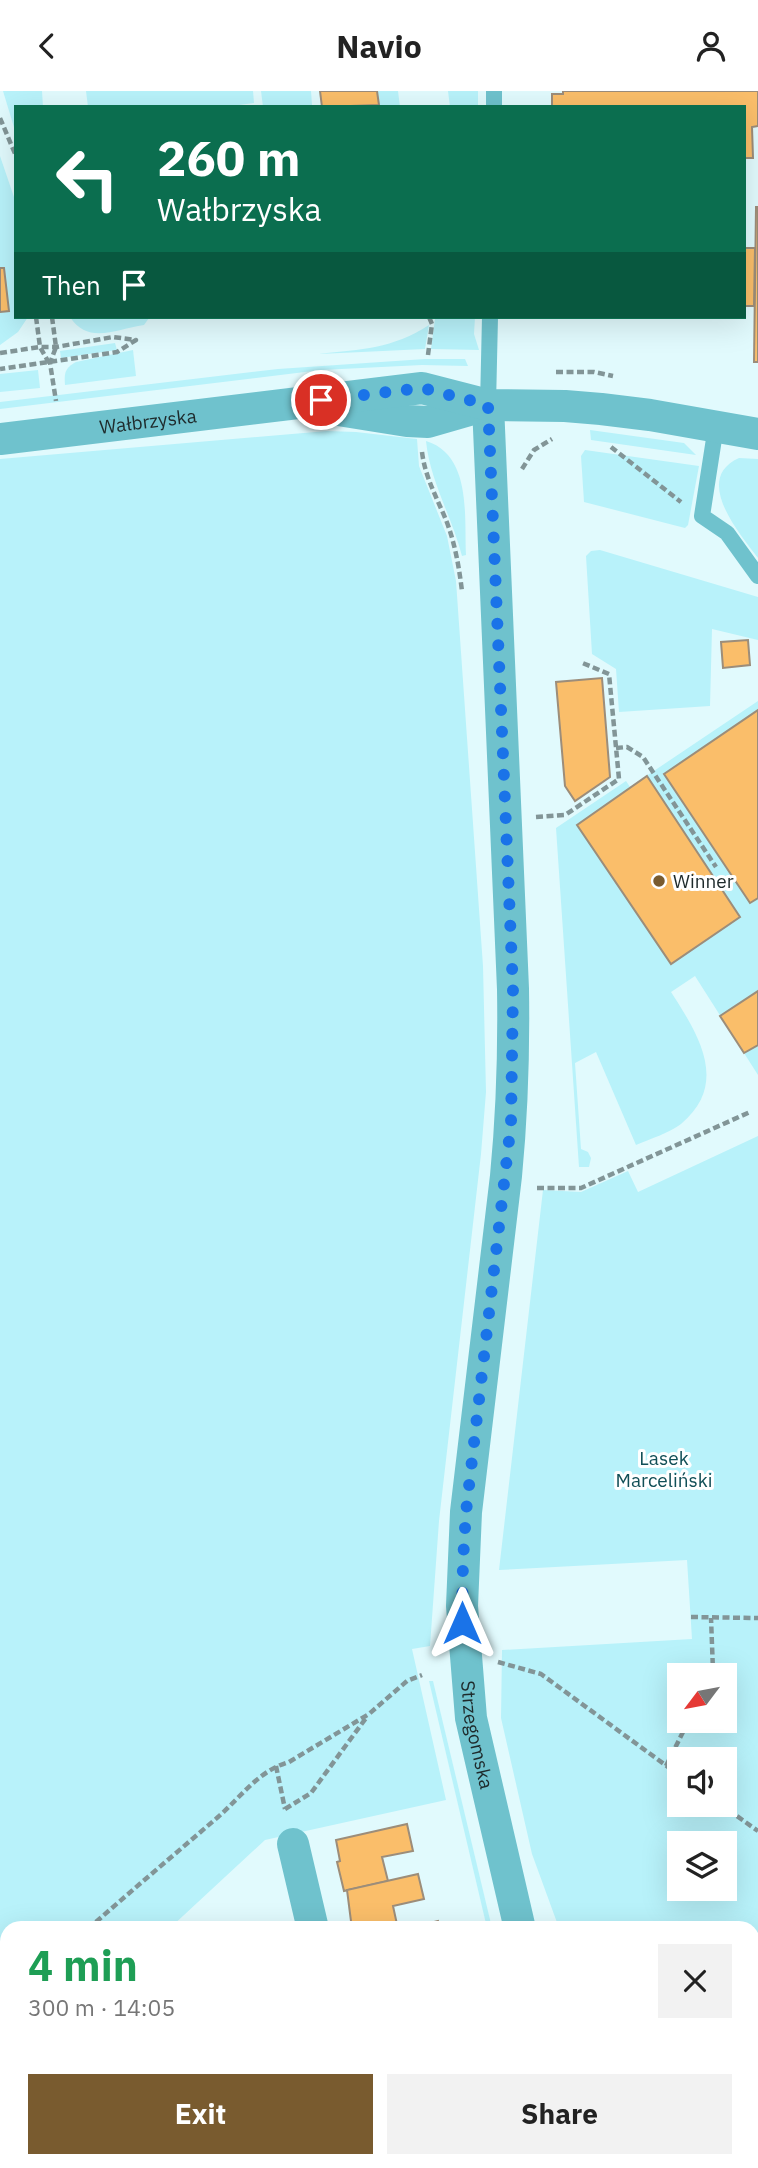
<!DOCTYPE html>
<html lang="en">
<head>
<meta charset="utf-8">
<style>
  :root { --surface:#fff; --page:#f2f2f2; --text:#222; --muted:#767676; --accent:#795b2f }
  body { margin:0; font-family:"IBM Plex Sans",sans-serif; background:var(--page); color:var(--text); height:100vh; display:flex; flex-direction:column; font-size:26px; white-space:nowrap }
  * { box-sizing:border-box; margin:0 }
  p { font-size:23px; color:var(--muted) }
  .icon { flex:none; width:38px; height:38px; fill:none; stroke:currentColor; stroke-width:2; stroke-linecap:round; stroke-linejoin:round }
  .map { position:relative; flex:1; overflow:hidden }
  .sheet { position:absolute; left:0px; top:1830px; width:760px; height:247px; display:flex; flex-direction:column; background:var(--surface); border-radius:21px 21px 0 0; box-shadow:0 7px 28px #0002 }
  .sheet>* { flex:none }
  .hud { position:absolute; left:14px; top:14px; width:732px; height:214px; border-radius:0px; box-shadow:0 7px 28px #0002; background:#0b6e4f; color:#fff; overflow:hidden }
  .needle { width:46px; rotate:238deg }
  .controls { position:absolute; left:667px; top:1572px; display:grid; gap:14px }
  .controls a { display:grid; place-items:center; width:70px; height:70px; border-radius:0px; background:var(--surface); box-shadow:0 7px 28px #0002; font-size:35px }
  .pin { position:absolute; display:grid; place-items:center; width:60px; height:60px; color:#fff; margin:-30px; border:4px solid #fff; border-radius:50%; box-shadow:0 2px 7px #0007 }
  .me { position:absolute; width:77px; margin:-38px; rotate:0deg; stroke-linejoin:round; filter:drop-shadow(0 0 5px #0008) }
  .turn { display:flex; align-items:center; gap:24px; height:147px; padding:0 28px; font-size:32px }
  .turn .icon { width:91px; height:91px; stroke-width:2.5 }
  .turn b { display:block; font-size:49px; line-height:60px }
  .then { display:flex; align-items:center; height:66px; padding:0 28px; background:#0003; gap:14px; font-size:26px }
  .round { display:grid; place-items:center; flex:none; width:74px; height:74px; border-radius:0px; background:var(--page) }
  .head { display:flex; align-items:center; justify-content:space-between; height:119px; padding:0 28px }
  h1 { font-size:42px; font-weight:700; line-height:52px; color:#1e9e55 }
  .action { display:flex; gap:14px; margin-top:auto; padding:14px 28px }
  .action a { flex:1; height:80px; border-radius:0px; background:var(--accent); color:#fff; font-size:28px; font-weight:700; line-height:80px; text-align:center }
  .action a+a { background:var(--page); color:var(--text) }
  header { display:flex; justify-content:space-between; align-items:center; height:91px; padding:0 28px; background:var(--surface); font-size:32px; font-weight:700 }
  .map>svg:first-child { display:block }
</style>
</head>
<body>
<header><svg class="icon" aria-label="back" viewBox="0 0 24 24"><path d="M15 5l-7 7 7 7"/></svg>Navio<svg class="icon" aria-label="person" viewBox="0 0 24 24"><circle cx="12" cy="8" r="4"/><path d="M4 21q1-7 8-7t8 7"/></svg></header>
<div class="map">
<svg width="758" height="2077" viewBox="0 0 758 2077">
  <rect width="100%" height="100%" fill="#e1fafd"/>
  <g fill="#b8f2fa" fill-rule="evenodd">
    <polygon points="3,0 42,0 43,16 16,16 16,43"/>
    <polygon points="86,0 253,0 254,12 224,16 88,16"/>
    <polygon points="261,0 311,0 312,14 263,16"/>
    <polygon points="377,0 398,0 400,16 372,16 379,14"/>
    <polygon points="448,0 478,0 478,16 450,16"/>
    <polygon points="0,65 16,112 16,226 28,226 18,241 0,254 0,221 9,220 4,177 0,177"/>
    <path d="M70 226H149V227L144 234C116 238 88 254 70 226Z"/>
    <polygon points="448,226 475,226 474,243 479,259 431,258 435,228"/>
    <path d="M429 234 425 258 319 263C362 258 392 258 429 234Z"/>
    <polygon points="115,252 117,259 61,267 60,260"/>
    <path d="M133 259 136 285 65 294C64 282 65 277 76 271Z"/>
    <polygon points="425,268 465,268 468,275 422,274 321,279 0,318 0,311 278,278"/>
    <polygon points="38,279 40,297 0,301 0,283"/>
    <polygon points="590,339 684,352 696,364 591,349"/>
    <polygon points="327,340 356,341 417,348 419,375 447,445 456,490 483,875 486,1001 481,1063 439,1430 430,1555 412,1558 446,1709 265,1749 170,1837 7,1838 7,1988 0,1994 0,368"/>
    <path d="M426 350C472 364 464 426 466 464L462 465C452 426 430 390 426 350Z"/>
    <polygon points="585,359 699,375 688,434 685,437 584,411 581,365"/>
    <path d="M739 367 758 368V467C740 443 692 388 739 367Z"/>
    <polygon points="600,459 758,506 758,549 712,538 710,615 619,621 616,578 592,563 586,465 591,460"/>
    <path d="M758 610V984L695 885 671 901C698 943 730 992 681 1033 669 1042 650 1048 636 1054L596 961 575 972 581 1058 588 1061 591 1067 589 1076H579L556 737 626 690 630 696Z"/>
    <path d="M758 1045V2077H622L621 2070H752V1838L559 1837 532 1763 501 1627 502 1559 692 1548 687 1469 499 1479 543 1099 581 1101 628 1080 638 1101ZM679 1584H724V1629H679ZM679 1668H724V1713H679ZM679 1752H724V1797H679Z"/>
    <polygon points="429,1590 433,1590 492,1837 487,1837"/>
  </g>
  <g fill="#fabe6a" stroke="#9c8d7a" stroke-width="2">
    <polygon points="320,0 377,0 379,14 322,16"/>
    <polygon points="563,0 758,0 758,35 752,36 753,67 744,67 744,16 552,16 552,3 563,3"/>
    <polygon points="756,116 758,116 758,271 754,271"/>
    <polygon points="744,157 755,157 754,215 744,215"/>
    <polygon points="0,177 4,177 9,220 0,221"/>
    <polygon points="748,549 750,574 723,577 721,551"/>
    <polygon points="602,587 610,686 575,710 565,695 556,591"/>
    <polygon points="758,619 758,807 750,812 664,683"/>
    <polygon points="647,685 740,826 671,873 577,734"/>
    <polygon points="758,900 758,954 744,962 720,925"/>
    <polygon points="407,1733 413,1760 382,1766 388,1790 344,1800 337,1771 340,1770 336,1749"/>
    <polygon points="418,1783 424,1808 393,1815 398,1838 352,1838 347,1799"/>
    <polygon points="438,1830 440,1838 407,1838"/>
    <polygon points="7,2057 7,2070 30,2070 31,2077 0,2077 0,2059"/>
    <polygon points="30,2070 64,2070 65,2077 31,2077"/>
    <polygon points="64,2070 99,2070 100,2077 83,2077 82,2072 65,2075"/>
  </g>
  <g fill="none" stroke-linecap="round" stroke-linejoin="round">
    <g stroke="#829597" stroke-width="4.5" stroke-dasharray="7 3.5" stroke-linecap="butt">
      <polyline points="0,27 16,65"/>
      <polyline points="36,226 40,256 49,272"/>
      <polyline points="52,226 56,256 50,272 56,310"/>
      <polyline points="0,262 40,256 56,256 113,246 136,249 117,261 0,278"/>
      <polyline points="428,264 432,233 429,226"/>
      <polyline points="556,281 594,281 613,285"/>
      <polyline points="611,356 681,411"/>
      <path d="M422 361C425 386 437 407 446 429 455 452 459 476 462 500"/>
      <polyline points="522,378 534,359 552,348"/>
      <polyline points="616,657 627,656 643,666 716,776"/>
      <polyline points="536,726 565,724 619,688 609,583 580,571"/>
      <polyline points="537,1097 581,1097 750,1021"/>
      <polyline points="691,1526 758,1527"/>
      <polyline points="498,1571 541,1583 679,1684"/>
      <polyline points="711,1584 713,1580 711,1527"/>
      <polyline points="276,1675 285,1718"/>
      <polyline points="666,1675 689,1629"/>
      <polyline points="720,1713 758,1740"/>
      <polyline points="285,1718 311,1702 366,1627"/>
      <path d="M88 1838C131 1800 175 1763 218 1726 242 1705 258 1680 289 1671L369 1623 407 1590 422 1584"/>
      <polyline points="0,1915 7,1909"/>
      <polyline points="615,2070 617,2077"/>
    </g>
    <g stroke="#6fc2cd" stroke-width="16">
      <polyline points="494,16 494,0"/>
      <polyline points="488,314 490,226"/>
      <polyline points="716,335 702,425 727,442 758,485"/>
    </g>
    <g stroke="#6fc2cd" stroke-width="32">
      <path id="s1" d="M488 314 513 898C514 961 512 1023 506 1085L466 1421 462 1515 471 1627 520 1838"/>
      <polyline points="332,318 407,330 428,331 487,314"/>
      <path id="s2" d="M0 348 422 297 488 314 565 315 601 318 650 324 758 343"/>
      <polyline points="293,1753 313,1838"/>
      <polyline points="370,2070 372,2077"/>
      <polyline points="575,2070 577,2077"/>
      <polyline points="484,2077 517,2070"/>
    </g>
  </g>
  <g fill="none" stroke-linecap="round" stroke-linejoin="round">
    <polyline stroke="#1a73e8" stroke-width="12" stroke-dasharray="0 21.6" points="321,309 422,297 488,314 513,898 511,1032 466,1421 463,1470 462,1532"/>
  </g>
  <circle fill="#795b2f" stroke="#fff" stroke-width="2.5" cx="659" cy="790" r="7"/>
  <g text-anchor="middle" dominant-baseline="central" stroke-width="6" stroke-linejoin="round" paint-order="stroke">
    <g font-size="19" fill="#1e2a2b" stroke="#fff">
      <text stroke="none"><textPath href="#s2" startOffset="149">Wałbrzyska</textPath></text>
      <text stroke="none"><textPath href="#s1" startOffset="1334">Strzegomska</textPath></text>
    </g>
    <g font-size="19" fill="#1e2a2b" stroke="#fff" text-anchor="start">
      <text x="673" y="790">Winner</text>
    </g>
    <g font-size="19" fill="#114f57" stroke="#fff">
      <text x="664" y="1367">Lasek<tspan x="664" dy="22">Marceliński</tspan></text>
    </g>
  </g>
</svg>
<div class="controls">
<a><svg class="needle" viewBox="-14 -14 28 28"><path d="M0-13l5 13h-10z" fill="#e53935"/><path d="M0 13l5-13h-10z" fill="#767676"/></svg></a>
<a><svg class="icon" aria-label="sound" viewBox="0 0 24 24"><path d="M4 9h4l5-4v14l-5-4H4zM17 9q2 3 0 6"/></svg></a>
<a><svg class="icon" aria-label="layers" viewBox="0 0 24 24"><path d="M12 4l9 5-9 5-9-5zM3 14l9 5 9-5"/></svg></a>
</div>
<div class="pin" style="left:321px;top:309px;background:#d93025"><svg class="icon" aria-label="arrive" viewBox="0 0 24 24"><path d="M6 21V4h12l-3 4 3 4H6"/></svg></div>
<svg class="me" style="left:462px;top:1532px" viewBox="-20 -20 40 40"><path d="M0-17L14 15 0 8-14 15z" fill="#1a73e8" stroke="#fff" stroke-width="4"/></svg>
<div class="hud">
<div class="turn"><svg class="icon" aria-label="left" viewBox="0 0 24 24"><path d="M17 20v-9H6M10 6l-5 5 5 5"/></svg><div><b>260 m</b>Wałbrzyska</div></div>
<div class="then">Then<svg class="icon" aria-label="arrive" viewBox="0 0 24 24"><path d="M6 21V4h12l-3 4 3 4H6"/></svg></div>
</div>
<section class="sheet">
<div class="head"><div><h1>4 min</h1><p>300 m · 14:05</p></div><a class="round"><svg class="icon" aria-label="close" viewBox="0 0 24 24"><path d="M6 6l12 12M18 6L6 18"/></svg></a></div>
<div class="action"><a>Exit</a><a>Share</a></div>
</section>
</div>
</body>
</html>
